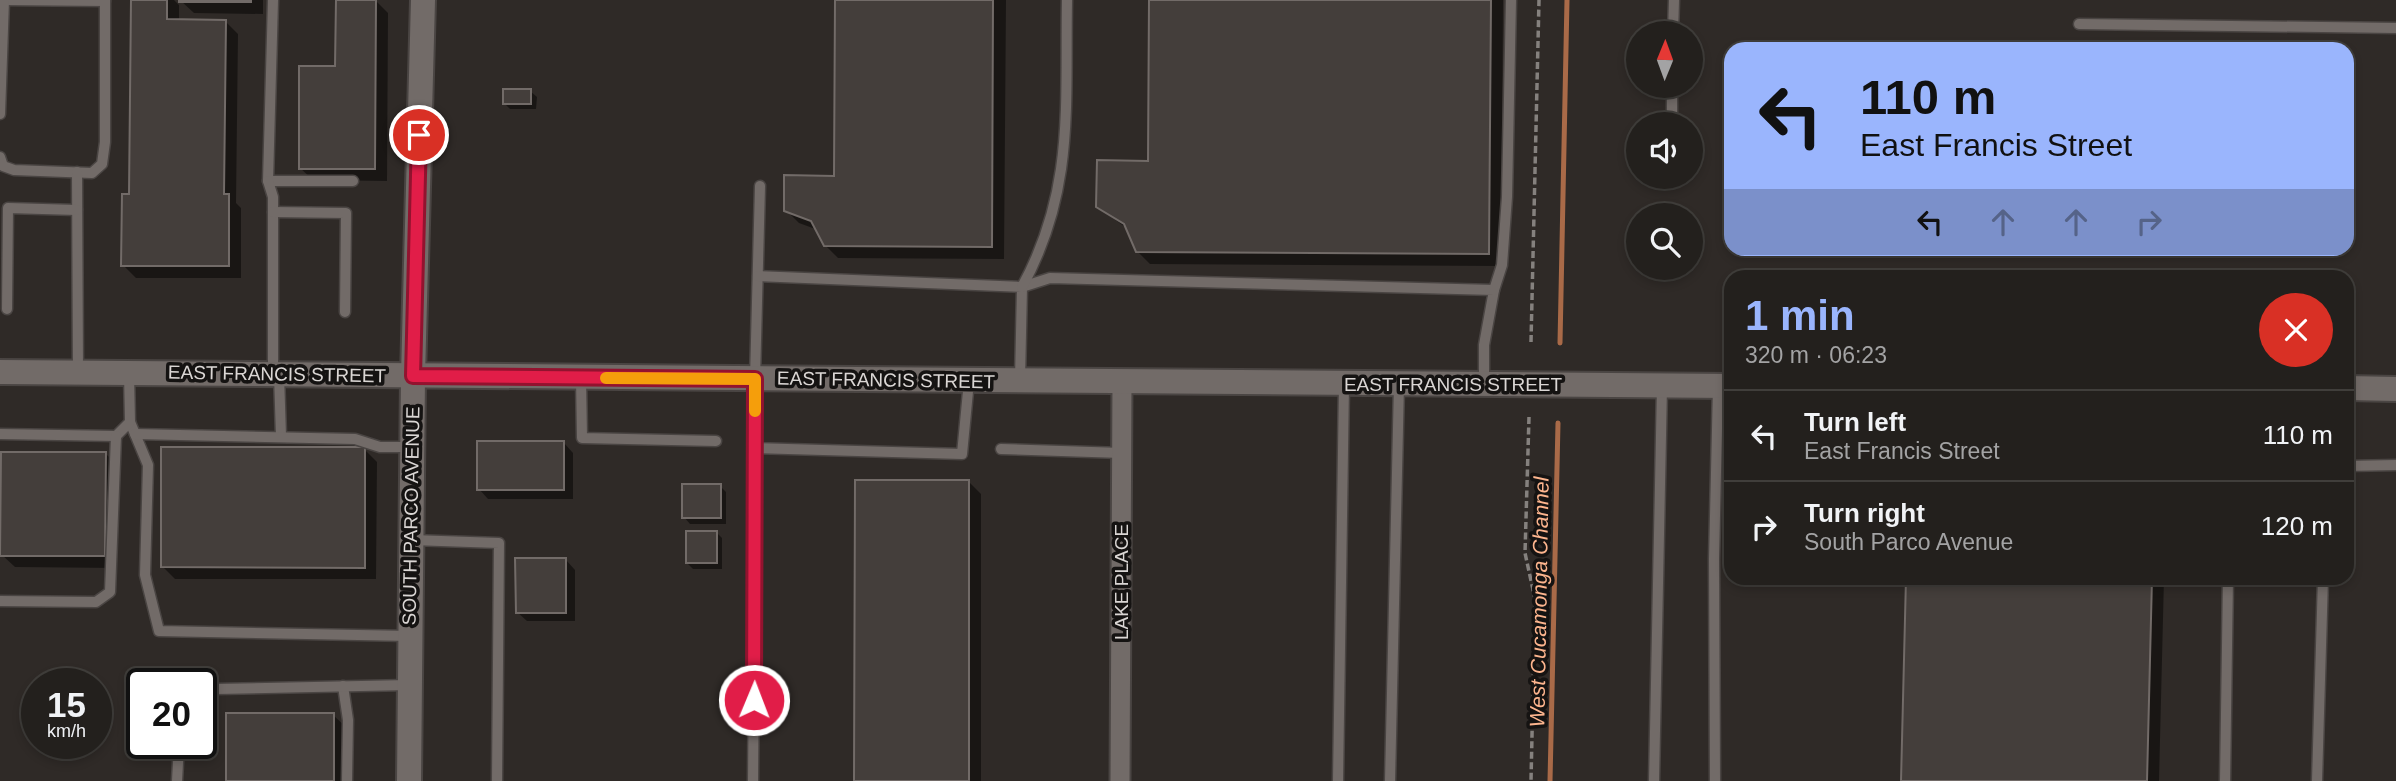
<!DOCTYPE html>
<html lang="en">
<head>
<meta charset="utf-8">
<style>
  :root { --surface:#23201d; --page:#2f2d2a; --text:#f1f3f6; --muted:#a3a3a4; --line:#403e3b; --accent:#9ab5fd }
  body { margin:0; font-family:Helvetica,sans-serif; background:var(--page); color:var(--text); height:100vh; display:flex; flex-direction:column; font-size:26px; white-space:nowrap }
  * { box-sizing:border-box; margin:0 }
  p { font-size:23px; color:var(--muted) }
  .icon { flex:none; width:38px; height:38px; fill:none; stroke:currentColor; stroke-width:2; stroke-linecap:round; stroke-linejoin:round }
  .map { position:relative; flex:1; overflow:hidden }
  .details { position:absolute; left:1724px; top:270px; width:630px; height:315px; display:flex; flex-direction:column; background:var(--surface); border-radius:21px; box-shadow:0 4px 10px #0003,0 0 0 2px var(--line) }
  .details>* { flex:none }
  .banner { position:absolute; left:1724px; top:42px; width:630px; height:214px; border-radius:21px; box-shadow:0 4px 10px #0003,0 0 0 2px var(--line); background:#9ab5fd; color:#111; overflow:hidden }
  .needle { width:46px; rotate:1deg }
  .buttons { position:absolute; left:1626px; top:21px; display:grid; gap:14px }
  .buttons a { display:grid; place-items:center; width:77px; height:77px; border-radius:50%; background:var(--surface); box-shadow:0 4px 10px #0003,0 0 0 2px var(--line); font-size:35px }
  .speed { position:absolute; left:21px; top:668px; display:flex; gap:14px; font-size:35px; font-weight:700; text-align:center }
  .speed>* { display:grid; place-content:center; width:91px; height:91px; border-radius:50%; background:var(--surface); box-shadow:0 4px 10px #0003,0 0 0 2px var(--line); line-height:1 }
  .speed small { font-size:18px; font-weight:400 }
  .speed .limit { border:4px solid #111; border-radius:10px; background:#fff; color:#111 }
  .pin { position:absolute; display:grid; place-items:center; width:60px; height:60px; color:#fff; margin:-30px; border:4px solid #fff; border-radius:50%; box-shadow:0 2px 7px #0007 }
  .me { position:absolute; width:77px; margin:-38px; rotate:1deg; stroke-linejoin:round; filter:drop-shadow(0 0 5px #0008) }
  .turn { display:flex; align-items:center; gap:24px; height:147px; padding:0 21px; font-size:32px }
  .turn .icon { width:91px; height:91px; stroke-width:2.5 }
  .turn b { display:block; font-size:49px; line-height:60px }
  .lanes { display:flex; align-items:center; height:66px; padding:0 21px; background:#0003; justify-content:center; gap:35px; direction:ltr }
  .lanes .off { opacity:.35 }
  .round { display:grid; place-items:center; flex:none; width:74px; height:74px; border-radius:37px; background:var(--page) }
  .summary { display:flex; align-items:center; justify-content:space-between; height:119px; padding:0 21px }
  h1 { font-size:42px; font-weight:700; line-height:52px; color:var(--accent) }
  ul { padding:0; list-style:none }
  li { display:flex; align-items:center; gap:21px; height:91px; padding:0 21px; border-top:2px solid var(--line) }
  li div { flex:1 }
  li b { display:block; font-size:26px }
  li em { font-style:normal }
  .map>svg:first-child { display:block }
</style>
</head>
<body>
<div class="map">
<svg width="2396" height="781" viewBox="0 0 2396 781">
  <rect width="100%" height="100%" fill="#2f2a27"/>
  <g fill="#0007">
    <polygon points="132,0 174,0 179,5 179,21 225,21 238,34 236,203 241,208 241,278 136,278 123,265 131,196"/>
    <polygon points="263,0 263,14 194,13 181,1"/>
    <polygon points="375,0 388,13 387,181 313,180 300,168 337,68"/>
    <polygon points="837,0 1006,0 1004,259 838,258 825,245 818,230 799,223 786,210 836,177"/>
    <polygon points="1151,0 1503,0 1501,266 1150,264 1137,251 1129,230 1098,207 1150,163"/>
    <polygon points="530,91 537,97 536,109 510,109 504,103"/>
    <polygon points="564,443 573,453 573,499 488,499 479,489"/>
    <polygon points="364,449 377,462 376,579 175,579 162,566"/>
    <polygon points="105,453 118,466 117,568 15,567 2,555"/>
    <polygon points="969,482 981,494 981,781 856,781"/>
    <polygon points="720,486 726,492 726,524 690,524 684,517"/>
    <polygon points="716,532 722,538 722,569 693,569 687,563"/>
    <polygon points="566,560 575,570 575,621 527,621 517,612"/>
    <polygon points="1908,578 2164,578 2159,781 1903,781"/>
    <polygon points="333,715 346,727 346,781 227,781"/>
  </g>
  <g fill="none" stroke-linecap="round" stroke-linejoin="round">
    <g stroke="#a96a48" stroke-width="5">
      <polyline points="1560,343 1567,0"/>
      <polyline points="1550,781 1558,423"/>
    </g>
  </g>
  <g fill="#443e3b" stroke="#726b68" stroke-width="2">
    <polygon points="131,0 167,0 167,19 226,20 224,194 229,194 229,266 121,266 122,194 129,194"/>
    <rect x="179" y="0" width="72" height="2"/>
    <polygon points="336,0 376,0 375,169 299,169 299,66 335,66"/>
    <polygon points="835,0 993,0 992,247 824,246 811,221 784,211 784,175 834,176"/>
    <polygon points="1149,0 1491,0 1489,254 1136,252 1124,224 1096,207 1097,160 1148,161"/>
    <rect x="503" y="89" width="28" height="15"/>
    <rect x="477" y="441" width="87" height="49"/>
    <polygon points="161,447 365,447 365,568 161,567"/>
    <polygon points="1,452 106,452 105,556 0,556"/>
    <polygon points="855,480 969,480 969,781 854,781"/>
    <rect x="682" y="484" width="39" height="34"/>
    <rect x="686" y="531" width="31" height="32"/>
    <polygon points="515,558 566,558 566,613 516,613"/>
    <polygon points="1906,578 2152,578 2147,781 1901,781"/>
    <rect x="226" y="713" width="108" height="68"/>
  </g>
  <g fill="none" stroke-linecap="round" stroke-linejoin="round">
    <g stroke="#4a4543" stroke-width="13">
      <g id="service">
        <polyline points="4,0 105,1"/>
        <polyline points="273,0 268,181 353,181"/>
        <polyline points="2079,24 2396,28"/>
        <polyline points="1673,33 1674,0"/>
        <polyline points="0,114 4,0"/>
        <polyline points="1672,124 1672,86"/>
        <polyline points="0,157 3,166 14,170 92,173 102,164 105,142 105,0"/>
        <polyline points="77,172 78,372"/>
        <polyline points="268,181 273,197 273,374"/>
        <polyline points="760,186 755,379 756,448 962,454 969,381"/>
        <polyline points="273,212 346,213 345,312"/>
        <polyline points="758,276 1022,287 1020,379"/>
        <polyline points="1022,287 1050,278 1494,290 1484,345 1484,382"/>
        <path d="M1022 287C1075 190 1065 106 1067 0"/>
        <polyline points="1494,290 1502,265 1507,197 1511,0"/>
        <polyline points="7,309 8,208 77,210"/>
        <polyline points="279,375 281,436"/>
        <polyline points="581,378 582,438 716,441"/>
        <polyline points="130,422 148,465 145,575 159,631 410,636"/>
        <polyline points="0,434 116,436 130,422 129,373"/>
        <polyline points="135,434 355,439 380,447 412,447"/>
        <polyline points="1001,449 1122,453"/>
        <polyline points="2347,466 2396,465"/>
        <polyline points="412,540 499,543 497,781"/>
        <polyline points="0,601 96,602 110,592 116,436"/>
        <polyline points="343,686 348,720 347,781"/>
        <polyline points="201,694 216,689 409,685"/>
        <polyline points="177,781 179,744"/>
        <polyline points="753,781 756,448"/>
        <polyline points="1338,781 1344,384"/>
        <polyline points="1390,781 1399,384"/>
        <polyline points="1654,781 1662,386"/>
        <polyline points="1715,781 1714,559 1718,386"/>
        <polyline points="2225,781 2228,578"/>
        <polyline points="2317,781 2323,578"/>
      </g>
    </g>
    <g stroke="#4a4543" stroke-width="23">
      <polyline id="minor" points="1120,781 1122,383"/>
    </g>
    <g stroke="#4a4543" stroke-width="28">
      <g id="tertiary">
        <polyline points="0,372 1731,386"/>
        <polyline points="2347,388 2396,389"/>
        <polyline points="409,781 413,376 423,0"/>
      </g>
    </g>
    <g stroke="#85817e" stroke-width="3.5" stroke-dasharray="7 3.5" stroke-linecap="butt">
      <polyline points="1531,342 1539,0"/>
      <polyline points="1529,417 1525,553 1535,599 1531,781"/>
    </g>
    <use href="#service" stroke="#726b68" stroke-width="10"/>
    <use href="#minor" stroke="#726b68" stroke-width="19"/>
    <use href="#tertiary" stroke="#726b68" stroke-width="24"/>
  </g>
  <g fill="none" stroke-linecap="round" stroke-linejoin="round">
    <g stroke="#92132f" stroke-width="18">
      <polyline id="route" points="419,135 413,376 755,379 754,700"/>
    </g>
    <use href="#route" stroke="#e11d48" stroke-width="12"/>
    <polyline stroke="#f59e0b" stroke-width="12" points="606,378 755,379 755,411"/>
  </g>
  <g text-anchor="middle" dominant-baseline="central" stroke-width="7" stroke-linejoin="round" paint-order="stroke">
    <g font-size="19" fill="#dad6d4" stroke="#151312">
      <text transform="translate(277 374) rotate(1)">EAST FRANCIS STREET</text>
      <text transform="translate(886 380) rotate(1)">EAST FRANCIS STREET</text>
      <text x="1453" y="384">EAST FRANCIS STREET</text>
      <text transform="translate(411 516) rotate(-89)">SOUTH PARCO AVENUE</text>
      <text transform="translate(1121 582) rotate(-90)">LAKE PLACE</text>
    </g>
    <g font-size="21" font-style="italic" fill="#fdb58e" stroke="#151312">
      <text transform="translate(1539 602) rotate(-89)">West Cucamonga Channel</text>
    </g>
  </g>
</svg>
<div class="buttons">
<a><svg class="needle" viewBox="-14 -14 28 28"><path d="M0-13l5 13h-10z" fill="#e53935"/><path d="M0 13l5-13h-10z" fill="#a3a3a4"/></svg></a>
<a><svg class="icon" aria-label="sound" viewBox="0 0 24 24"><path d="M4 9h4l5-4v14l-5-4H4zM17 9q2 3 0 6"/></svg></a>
<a><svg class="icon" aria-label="search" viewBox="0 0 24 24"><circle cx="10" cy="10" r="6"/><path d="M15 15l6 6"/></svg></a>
</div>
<div class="speed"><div>15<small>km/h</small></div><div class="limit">20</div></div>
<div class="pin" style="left:419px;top:135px;background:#d93025"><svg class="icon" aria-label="arrive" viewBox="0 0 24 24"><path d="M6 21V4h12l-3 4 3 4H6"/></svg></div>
<svg class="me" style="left:754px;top:700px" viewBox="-20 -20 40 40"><circle r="17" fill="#e11d48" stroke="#fff" stroke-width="3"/><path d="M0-11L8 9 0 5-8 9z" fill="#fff"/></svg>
<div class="banner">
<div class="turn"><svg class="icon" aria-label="left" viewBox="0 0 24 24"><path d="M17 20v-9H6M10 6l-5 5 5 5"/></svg><div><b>110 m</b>East Francis Street</div></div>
<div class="lanes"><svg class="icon" aria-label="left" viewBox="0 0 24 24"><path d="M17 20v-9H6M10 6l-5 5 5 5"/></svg><svg class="icon off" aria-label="ahead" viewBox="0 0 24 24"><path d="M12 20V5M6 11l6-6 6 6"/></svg><svg class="icon off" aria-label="ahead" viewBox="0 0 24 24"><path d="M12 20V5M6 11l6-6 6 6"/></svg><svg class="icon off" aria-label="right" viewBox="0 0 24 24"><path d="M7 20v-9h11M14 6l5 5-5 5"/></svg></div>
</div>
<section class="details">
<div class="summary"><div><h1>1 min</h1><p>320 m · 06:23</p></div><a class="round" style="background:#d93025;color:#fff"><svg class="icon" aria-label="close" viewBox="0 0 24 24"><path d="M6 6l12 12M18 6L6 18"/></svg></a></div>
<ul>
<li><svg class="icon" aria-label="left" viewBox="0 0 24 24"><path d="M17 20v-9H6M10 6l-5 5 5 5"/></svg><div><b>Turn left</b><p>East Francis Street</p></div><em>110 m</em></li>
<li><svg class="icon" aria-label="right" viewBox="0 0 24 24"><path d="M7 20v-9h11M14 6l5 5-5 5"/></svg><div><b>Turn right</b><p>South Parco Avenue</p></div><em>120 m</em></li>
</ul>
</section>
</div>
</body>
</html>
